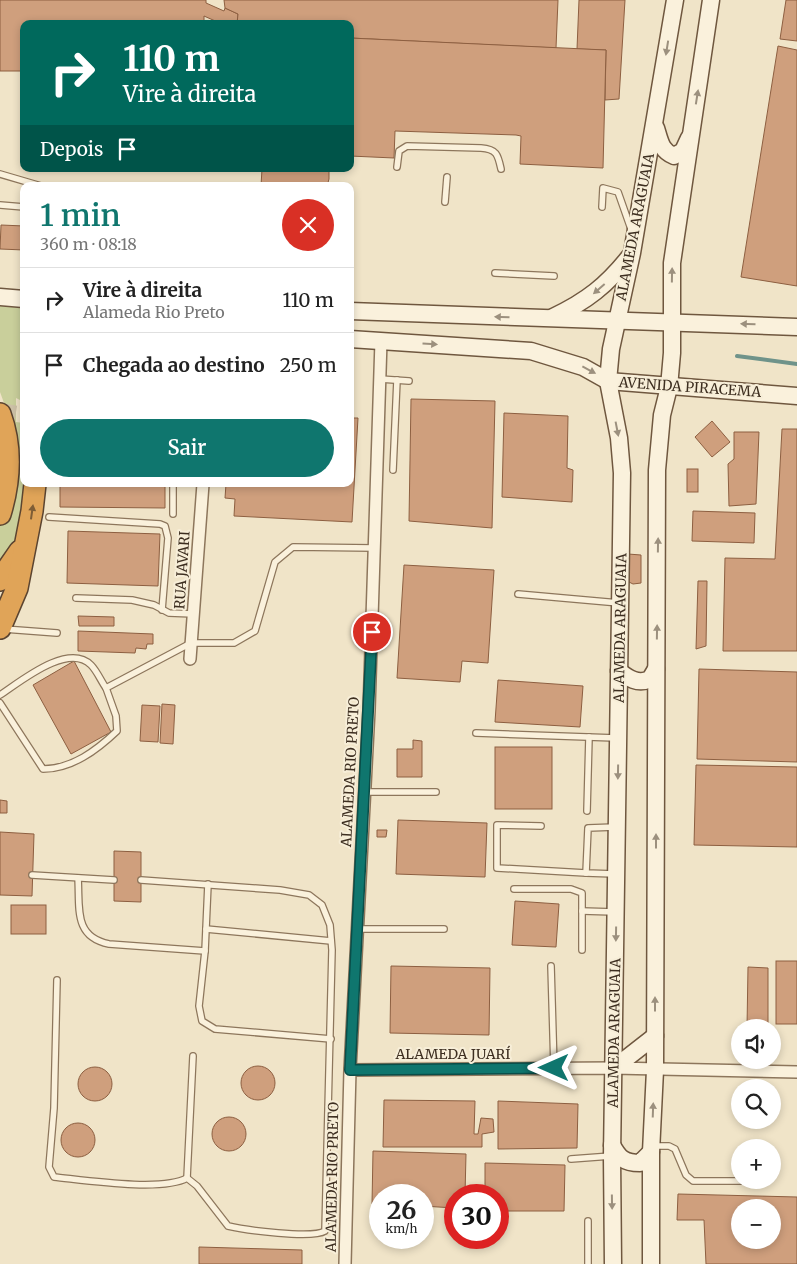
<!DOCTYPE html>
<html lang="pt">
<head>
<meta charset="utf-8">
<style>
  :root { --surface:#fff; --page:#f6f6f6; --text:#222; --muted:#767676; --line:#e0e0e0; --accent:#0f766e }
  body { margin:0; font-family:Merriweather,serif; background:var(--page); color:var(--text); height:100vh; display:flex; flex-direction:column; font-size:19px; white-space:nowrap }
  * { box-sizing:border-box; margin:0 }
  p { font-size:16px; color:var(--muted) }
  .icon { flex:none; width:28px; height:28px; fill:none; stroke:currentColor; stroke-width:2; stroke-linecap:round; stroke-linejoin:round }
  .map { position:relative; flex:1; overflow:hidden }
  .sheet { position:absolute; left:20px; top:182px; width:334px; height:305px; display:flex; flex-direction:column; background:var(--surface); border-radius:10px; box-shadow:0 2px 8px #0003 }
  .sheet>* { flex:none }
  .banner { position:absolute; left:20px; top:20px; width:334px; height:152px; border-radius:10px; box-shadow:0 2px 8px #0003; background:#00695c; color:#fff; overflow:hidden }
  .buttons { position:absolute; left:731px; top:1019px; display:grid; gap:10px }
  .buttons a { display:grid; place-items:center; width:50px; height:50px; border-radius:50%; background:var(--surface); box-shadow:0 2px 8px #0003; font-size:25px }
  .speed { position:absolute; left:369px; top:1184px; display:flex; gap:10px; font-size:25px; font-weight:700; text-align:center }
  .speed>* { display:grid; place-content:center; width:65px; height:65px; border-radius:50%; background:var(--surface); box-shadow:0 2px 8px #0003; line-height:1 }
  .speed small { font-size:12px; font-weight:400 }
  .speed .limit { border:8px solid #d22; background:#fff; color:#111 }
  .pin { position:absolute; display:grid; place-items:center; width:42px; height:42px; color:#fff; margin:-21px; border:2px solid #fff; border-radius:50%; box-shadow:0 1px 5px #0007 }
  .me { position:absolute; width:55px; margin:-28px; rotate:270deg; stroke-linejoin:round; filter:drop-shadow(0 0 4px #0008) }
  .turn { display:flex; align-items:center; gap:18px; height:105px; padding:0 20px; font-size:22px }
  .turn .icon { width:65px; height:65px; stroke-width:2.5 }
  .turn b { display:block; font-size:35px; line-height:42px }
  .then { display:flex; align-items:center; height:48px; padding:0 20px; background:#0003; gap:10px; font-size:19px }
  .round { display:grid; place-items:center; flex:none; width:52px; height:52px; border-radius:26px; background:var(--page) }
  .headline { display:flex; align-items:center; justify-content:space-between; height:85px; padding:0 20px }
  h1 { font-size:30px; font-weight:600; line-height:38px; color:var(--accent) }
  .primary-button { display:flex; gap:10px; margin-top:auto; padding:10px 20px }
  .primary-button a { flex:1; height:58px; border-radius:30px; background:var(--accent); color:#fff; font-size:20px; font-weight:600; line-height:58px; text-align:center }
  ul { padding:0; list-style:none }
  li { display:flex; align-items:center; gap:15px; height:65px; padding:0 20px; border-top:1px solid var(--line) }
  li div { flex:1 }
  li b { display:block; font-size:19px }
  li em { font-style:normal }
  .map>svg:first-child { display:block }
</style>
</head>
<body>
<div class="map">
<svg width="797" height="1264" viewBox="0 0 797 1264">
  <rect width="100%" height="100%" fill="#f0e4c8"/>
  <path fill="#c9cf9b" d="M0 306H24V402L16 398V422L24 423C24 472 29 527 0 569V525L3 519 11 422 0 392Z"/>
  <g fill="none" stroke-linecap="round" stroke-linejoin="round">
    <polyline stroke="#6f938a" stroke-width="4" points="737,356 797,364"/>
  </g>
  <g fill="#cf9f7d" stroke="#8d5f41" fill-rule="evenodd">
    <polygon points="0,0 206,0 206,3 224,11 225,8 238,14 237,24 222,24 204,16 204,24 24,24 24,79 21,79 21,71 0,71"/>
    <polygon points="224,0 558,0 556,48 350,38 350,24 237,24 238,14 225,8"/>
    <polygon points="579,0 625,0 619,99 605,100 606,50 577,49"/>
    <polygon points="786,0 797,0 797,41 780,39"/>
    <polygon points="350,38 606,50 603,168 520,164 521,136 516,135 395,131 394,158 350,156"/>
    <polygon points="778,46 797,50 797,286 741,277"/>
    <polygon points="262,169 329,169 329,179 327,186 261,186"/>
    <polygon points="1,225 24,226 24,250 0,249"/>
    <polygon points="411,399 495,401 492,528 409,521"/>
    <polygon points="504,413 568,416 567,468 573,470 572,502 502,497"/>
    <polygon points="350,418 358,418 352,522 234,516 235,499 225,498 226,484 350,484"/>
    <polygon points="712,421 730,442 712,457 695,437"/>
    <polygon points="782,429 797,429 797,651 723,651 725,558 775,559"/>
    <polygon points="734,432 759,432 756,504 729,506 728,464 734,459"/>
    <rect x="687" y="469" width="11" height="23"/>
    <polygon points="60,484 165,484 165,508 60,507"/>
    <polygon points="693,511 755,513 754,543 692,541"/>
    <polygon points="68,531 160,534 158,586 67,583"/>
    <polygon points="628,554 641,555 641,583 633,584 627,581"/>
    <polygon points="404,565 494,570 488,663 462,661 460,682 397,678"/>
    <polygon points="698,581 707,581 706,646 696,649"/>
    <polygon points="78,616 114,617 114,626 79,626"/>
    <polygon points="78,631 153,634 153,644 147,644 146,649 136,648 135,653 78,651"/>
    <polygon points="74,661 111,732 71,754 33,685"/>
    <polygon points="699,669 797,672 797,762 697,759"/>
    <polygon points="498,680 583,686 580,727 495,722"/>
    <polygon points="162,704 175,705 173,744 160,743"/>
    <polygon points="142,705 160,706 158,742 140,741"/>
    <polygon points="413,740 422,741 422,777 397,777 397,749 413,749"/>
    <rect x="495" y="747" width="57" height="62"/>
    <polygon points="696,765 797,767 797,847 694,845"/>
    <polygon points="0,800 7,801 7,813 0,813"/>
    <polygon points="398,820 487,823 485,877 396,874"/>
    <polygon points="377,830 387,830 386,837 377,837"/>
    <polygon points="0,832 34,834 32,896 0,895"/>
    <polygon points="114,851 141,852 141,902 114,901"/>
    <polygon points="515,901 559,904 556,947 512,945"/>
    <rect x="11" y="905" width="35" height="29"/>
    <rect x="776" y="961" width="21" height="63"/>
    <polygon points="391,966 490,968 489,1035 390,1033"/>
    <polygon points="748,967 768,968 768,1028 747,1028"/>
    <circle cx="258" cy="1083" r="17"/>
    <circle cx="95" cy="1084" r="17"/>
    <polygon points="384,1100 475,1101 474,1134 478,1134 481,1118 493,1119 494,1132 482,1134 482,1147 383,1147"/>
    <polygon points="498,1101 578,1104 577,1148 498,1149"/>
    <circle cx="229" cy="1134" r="17"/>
    <circle cx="78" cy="1140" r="17"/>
    <polygon points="373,1151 466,1154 465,1195 455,1195 455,1208 422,1206 422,1195 380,1195 380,1205 372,1204"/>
    <polygon points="485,1163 565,1165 564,1211 498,1211 498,1195 485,1195"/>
    <path d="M678 1194 797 1197V1264H706L704 1220H677ZM740 1208H772V1240H740Z"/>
    <polygon points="199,1247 302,1250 302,1264 199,1264"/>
  </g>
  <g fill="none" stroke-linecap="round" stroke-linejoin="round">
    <polyline stroke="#ccc0a6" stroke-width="16" stroke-dasharray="16 8" stroke-linecap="butt" points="0,411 24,415"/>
    <g stroke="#8d765c" stroke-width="8">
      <g id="lane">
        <path d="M397 167 399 151 407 146 481 148C497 149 498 155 501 169"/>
        <polyline points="0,174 41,186"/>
        <polyline points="445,202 447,177"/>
        <polyline points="0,205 24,207"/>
        <polyline points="602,207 603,188 618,192 631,229"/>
        <polyline points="495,273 554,276"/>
        <polyline points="380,379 409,381"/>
        <polyline points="393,470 397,380"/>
        <polyline points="173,514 173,484"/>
        <polyline points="49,517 160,524 165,526 168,538 162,610"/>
        <polyline points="518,594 619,603"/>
        <polyline points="76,598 132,600 154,605 169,613 194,614"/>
        <polyline points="4,629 57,633"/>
        <path d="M0 695C20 682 68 642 91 665 97 671 101 681 106 688"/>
        <path d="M0 703 43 769C72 769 97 750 117 731L116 716 106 688 191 643H234L255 631 275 562 293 547 374 548"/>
        <polyline points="476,733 616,738"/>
        <polyline points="364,792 436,792"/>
        <polyline points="587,811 589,737"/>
        <polyline points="541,826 497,825 497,868 586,873"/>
        <polyline points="615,874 586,873 588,828 615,827"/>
        <polyline points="32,875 114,880"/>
        <path d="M78 878C80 907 73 937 109 944L205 951"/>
        <polyline points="208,884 205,951 199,1006 202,1021 215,1029 331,1039"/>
        <polyline points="514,889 571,889 582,893 582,950"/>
        <polyline points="582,911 615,912"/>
        <polyline points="206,929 331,941"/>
        <polyline points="357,929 444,929"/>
        <polyline points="551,966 554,1068"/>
        <path d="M57 980 54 1108 49 1167 54 1177C84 1180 162 1192 187 1178L197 1186 228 1226C245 1230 312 1239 325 1231L332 950 330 925 322 905 309 895 280 890 141 880"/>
        <polyline points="654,1146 669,1146 675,1149 686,1175 693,1181 746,1181"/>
        <polyline points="571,1159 611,1156"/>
        <polyline points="187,1178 193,1056"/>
        <polyline points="588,1264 588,1221"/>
      </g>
    </g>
    <g stroke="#8d765c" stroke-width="14">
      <g id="street">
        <polyline points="190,659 203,484"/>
        <polyline points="350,1070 614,1068 797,1072"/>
        <polyline points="345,1264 350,1070 369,710 381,341"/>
      </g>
    </g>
    <g stroke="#6f573f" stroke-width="19">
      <g id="secondary">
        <path d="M656 128C660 141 661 151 674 156L683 151 689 138"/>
        <polyline points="0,297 24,299"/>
        <polyline points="350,311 797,327"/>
        <path d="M553 317C587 301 607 285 630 256"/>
        <polyline points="350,339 531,351 583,367 608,381 797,396"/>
        <path d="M619 671C628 678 638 685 650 679L656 669"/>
        <polyline points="614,1068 655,1036"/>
        <path d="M612 1145C619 1158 624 1163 640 1163L651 1152"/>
        <polyline points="613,1264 612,1156 622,473 619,438 608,381 611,349 632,253 675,0"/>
        <polyline points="651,1264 651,1152 655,1070 657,470 662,415 669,387 672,353 672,263 711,0"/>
      </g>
    </g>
    <g stroke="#5b4430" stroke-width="24">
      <g id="highway">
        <path d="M0 414C12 447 10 481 0 514"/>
        <polyline points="0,580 20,551"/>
        <polyline points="0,628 17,588 32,511 35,484"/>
      </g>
    </g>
    <use href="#lane" stroke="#faf1dc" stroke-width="5.5"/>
    <use href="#street" stroke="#faf1dc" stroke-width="11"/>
    <use href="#secondary" stroke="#faf1dc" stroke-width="16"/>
    <use href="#highway" stroke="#e0a458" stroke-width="21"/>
  </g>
  <defs><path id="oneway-solid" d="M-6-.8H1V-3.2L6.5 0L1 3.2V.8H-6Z" transform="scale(1.25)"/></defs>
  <g fill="#9c907e">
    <use href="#oneway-solid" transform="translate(667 48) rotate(99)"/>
    <use href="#oneway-solid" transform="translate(697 97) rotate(-81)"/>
    <use href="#oneway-solid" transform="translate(672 275) rotate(-89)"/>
    <use href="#oneway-solid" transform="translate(599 289) rotate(139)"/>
    <use href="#oneway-solid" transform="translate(502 317) rotate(-178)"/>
    <use href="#oneway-solid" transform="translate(748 324) rotate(-178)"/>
    <use href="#oneway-solid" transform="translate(430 344) rotate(3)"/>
    <use href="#oneway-solid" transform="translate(589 370) rotate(28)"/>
    <use href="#oneway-solid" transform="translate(617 429) rotate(79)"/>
    <use href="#oneway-solid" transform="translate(658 545) rotate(-89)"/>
    <use href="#oneway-solid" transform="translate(657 632) rotate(-89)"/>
    <use href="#oneway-solid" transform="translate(618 772) rotate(91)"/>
    <use href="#oneway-solid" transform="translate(656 841) rotate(-90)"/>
    <use href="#oneway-solid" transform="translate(616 934) rotate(91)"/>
    <use href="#oneway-solid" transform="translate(655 1004) rotate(-90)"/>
    <use href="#oneway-solid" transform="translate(653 1110) rotate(-88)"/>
    <use href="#oneway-solid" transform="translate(612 1202) rotate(89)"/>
  </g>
  <use fill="#7e5d36" href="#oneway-solid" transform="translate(32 512) rotate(-82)"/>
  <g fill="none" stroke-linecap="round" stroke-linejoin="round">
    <g stroke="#0a4d48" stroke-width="12">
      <polyline id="route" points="372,632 350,1070 554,1068"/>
    </g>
    <use href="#route" stroke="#0f766e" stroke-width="9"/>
  </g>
  <g text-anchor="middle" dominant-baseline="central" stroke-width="4" stroke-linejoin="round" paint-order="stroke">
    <g font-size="14" fill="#3d2e20" stroke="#f7eed8">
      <text transform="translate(635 227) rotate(-79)">ALAMEDA ARAGUAIA</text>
      <text transform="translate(690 387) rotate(4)">AVENIDA PIRACEMA</text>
      <text transform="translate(182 570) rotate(-86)">RUA JAVARI</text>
      <text transform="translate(620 628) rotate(-89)">ALAMEDA ARAGUAIA</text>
      <text transform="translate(350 772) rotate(-87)">ALAMEDA RIO PRETO</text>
      <text transform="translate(614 1033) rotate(-89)">ALAMEDA ARAGUAIA</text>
      <text x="453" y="1054">ALAMEDA JUARÍ</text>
      <text transform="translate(332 1177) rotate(-89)">ALAMEDA RIO PRETO</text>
    </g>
  </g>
</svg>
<div class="buttons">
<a><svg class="icon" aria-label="sound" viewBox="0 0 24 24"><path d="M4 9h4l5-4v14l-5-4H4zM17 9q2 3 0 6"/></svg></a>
<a><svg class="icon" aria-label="search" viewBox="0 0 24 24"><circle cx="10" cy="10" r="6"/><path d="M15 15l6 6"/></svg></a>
<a>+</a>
<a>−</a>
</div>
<div class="speed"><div>26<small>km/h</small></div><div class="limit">30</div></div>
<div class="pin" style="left:372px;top:632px;background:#d93025"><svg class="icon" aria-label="arrive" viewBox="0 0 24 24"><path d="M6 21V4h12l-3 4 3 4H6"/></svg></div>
<svg class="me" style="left:554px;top:1068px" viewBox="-20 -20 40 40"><path d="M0-17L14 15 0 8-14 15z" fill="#0f766e" stroke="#fff" stroke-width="4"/></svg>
<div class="banner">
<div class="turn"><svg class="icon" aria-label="right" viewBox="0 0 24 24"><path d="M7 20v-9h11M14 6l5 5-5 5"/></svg><div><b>110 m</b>Vire à direita</div></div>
<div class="then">Depois<svg class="icon" aria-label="arrive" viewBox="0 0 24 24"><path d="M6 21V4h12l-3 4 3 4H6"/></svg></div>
</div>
<section class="sheet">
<div class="headline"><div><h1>1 min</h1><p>360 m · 08:18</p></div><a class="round" style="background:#d93025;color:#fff"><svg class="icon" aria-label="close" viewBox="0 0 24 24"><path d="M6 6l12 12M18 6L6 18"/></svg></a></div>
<ul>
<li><svg class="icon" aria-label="right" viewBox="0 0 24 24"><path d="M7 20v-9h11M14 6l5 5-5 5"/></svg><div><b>Vire à direita</b><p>Alameda Rio Preto</p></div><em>110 m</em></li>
<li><svg class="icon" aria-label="arrive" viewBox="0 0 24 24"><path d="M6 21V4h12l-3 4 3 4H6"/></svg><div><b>Chegada ao destino</b></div><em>250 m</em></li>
</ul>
<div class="primary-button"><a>Sair</a></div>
</section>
</div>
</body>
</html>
